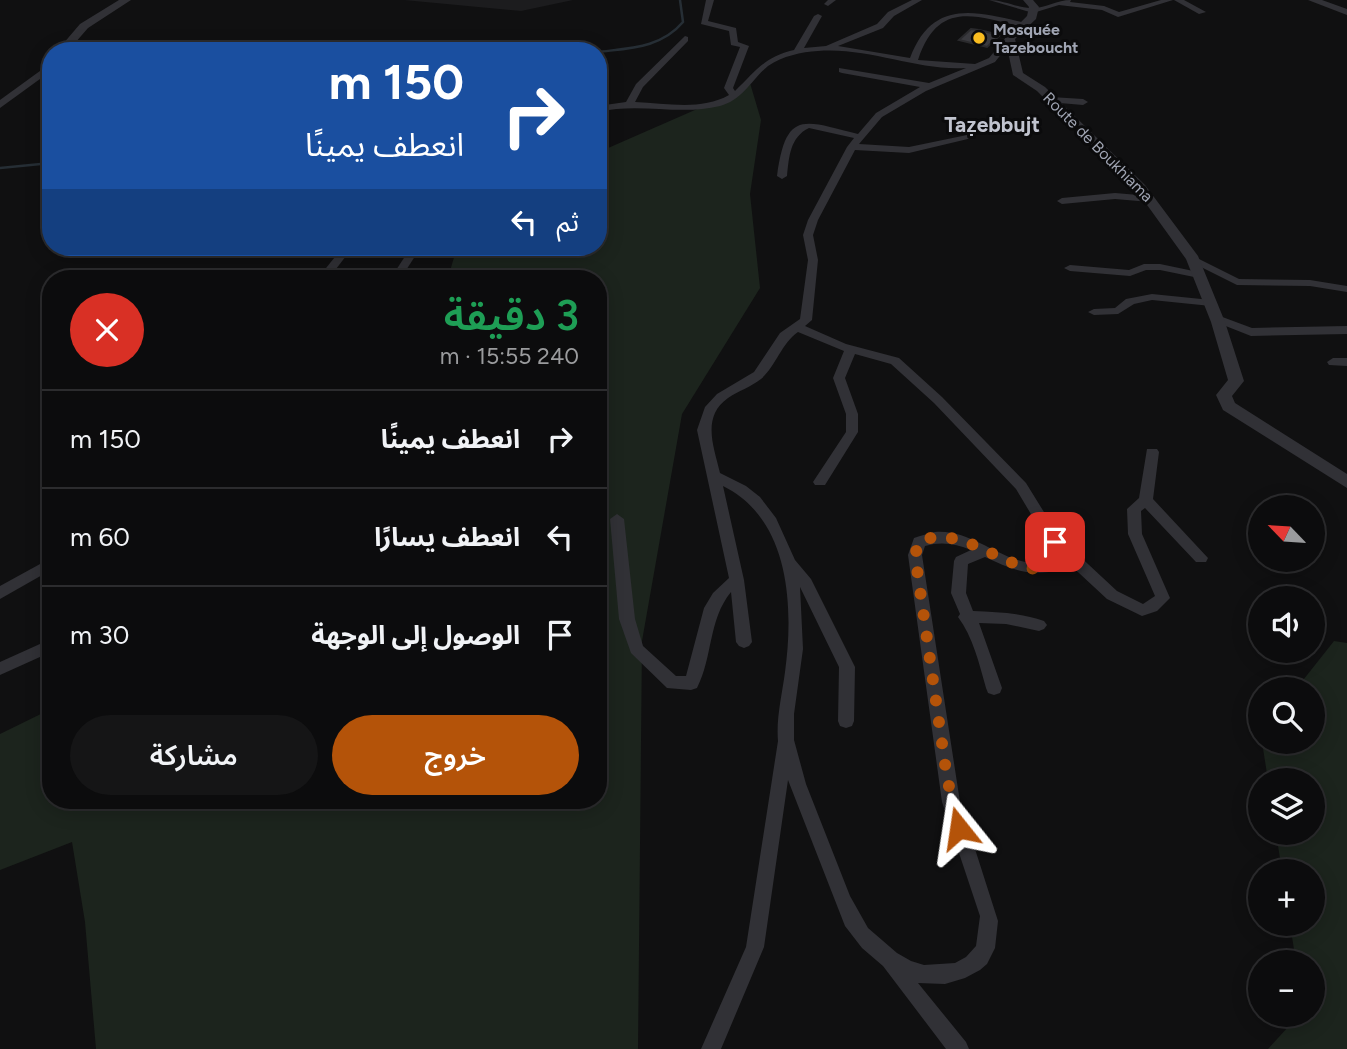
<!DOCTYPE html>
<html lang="ar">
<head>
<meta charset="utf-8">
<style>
  :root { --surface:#0c0c0d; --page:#151516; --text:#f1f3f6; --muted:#9a9b9d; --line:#2c2c2e; --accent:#b45309 }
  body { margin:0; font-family:Figtree,"Noto Sans Arabic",sans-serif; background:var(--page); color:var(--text); direction:rtl; height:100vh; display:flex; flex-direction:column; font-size:26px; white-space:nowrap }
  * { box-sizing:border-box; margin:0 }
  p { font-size:23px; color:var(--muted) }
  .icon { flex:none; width:38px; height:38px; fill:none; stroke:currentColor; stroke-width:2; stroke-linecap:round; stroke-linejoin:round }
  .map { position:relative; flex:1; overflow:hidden; direction:ltr }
  .sheet { position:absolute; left:42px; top:270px; width:565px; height:539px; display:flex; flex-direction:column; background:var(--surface); border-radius:28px; box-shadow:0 4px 18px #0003,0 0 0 2px var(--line); direction:rtl }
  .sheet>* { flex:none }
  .hud { position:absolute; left:42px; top:42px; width:565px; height:214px; border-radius:28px; box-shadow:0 4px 18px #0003,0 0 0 2px var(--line); direction:rtl; background:#1a4fa0; color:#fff; overflow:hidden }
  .needle { width:46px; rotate:295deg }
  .fabs { position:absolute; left:1248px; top:495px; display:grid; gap:14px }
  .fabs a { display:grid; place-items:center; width:77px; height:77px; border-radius:50%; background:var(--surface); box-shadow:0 4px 18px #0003,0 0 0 2px var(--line); font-size:35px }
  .pin { position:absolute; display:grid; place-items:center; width:60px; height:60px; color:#fff; margin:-30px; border-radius:14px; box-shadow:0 4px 10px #0006 }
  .me { position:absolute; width:77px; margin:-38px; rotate:345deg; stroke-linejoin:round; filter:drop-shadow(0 0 5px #0008) }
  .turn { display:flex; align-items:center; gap:24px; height:147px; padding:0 28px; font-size:32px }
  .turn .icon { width:91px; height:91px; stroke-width:2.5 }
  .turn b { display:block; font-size:49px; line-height:60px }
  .then { display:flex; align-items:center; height:66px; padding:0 28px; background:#0003; gap:14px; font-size:26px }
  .round { display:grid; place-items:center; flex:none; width:74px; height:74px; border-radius:37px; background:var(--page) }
  .headline { display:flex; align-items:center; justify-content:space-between; height:119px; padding:0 28px }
  h1 { font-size:42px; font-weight:600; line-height:52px; color:#1e9e55 }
  .action { display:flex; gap:14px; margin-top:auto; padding:14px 28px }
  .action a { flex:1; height:80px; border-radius:42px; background:var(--accent); color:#fff; font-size:28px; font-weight:600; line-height:80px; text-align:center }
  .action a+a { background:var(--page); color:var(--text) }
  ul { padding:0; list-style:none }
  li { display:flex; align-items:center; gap:21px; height:98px; padding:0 28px; border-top:2px solid var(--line) }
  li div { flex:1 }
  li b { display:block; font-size:26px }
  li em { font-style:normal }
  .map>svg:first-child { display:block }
</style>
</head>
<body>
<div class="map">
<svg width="1347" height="1049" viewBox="0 0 1347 1049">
  <rect width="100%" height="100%" fill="#101011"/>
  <polygon fill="#1c1c1e" points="404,0 573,0 521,11"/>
  <g fill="#1c241d">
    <polygon points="750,83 761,120 750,194 760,288 682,414 642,641 638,1049 96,1049 85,922 72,842 0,870 0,734 51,709 51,800 598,800 598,278 448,278 457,247 598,247 599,152 704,106 720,103"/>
    <polygon points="1334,641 1347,643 1347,1049 1268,1049 1299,1015 1312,1015 1312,962 1296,962 1290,924 1312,924 1312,872 1282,871 1276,833 1312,833 1312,780 1268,780 1262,742 1312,742 1312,690 1296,689"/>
  </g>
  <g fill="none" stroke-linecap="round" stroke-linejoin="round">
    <g stroke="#262e35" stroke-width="2.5">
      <path d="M598 52C630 48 661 48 683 22L680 0"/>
      <polyline points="0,168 51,163"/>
    </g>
  </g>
  <polygon fill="#3a3a3f" stroke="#2a2a2d" stroke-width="2" points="971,29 979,30 1000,35 987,47 959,40"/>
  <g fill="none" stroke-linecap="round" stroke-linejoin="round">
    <g fill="#313136" fill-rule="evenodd">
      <path d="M706 0H714L708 21 736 28 738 42 749 46 733 88 735 91C756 71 764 57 794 50L814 16 818 14 822 16 804 48 826 46 877 24 888 12 912 0H922L894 16 883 28 838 46 910 58C932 0 973 10 1025 23L1026 25 1022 27C973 15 938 1 918 60L975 64 989 58 1007 36 1014 38 995 62 926 91 882 117 859 144 909 147 967 135 972 138 909 153 855 150 818 220 813 235 818 260 812 320 805 326 846 344 899 358 942 397 1026 483 1060 538 1117 591 1143 604 1155 596 1128 534 1127 509 1139 498 1147 449H1157L1159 452 1153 499 1208 558 1206 562H1196L1145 508 1141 511 1142 534 1170 598 1157 611 1142 616 1107 599 1066 561 1062 569C1031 578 1013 570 985 557L968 564 966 593 973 611C998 612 1021 613 1044 621L1047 625 1044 629 1039 631 1006 624 979 623 1002 688 1000 693 994 695 988 693 986 688C979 663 973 637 958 617L960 614 951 593 954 561 956 557 971 550C956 544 942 541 925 546L922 555 960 802 998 921 995 948 987 964 980 970 965 978 945 984 918 983 966 1042 969 1049H946L883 966 862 948 845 926 788 780 764 947 721 1049H701L746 947 778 741C776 718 782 695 785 672 794 607 790 519 723 486L744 580 752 642 749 646 744 648 739 646 736 642 731 592C708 620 713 657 697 688L691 690 667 688 631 653 619 619 610 519 617 514 624 519 635 619 643 646 676 676H686L704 608 713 593 729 578 697 430 705 407 717 394 754 372 780 333 800 319 808 260 803 235 808 220 847 147 854 138 809 128C790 137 789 157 787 176L782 179 777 176C786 109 804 121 858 134L876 113 920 87 842 73 839 72V68L929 83 966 68C916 71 869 47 818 51 801 52 783 56 768 66 751 80 743 100 720 106 680 116 639 102 598 112V106L626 102 636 84 685 36 688 37V41L643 87 635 102C666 103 701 111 729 95L724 88 740 47 731 45 729 31 701 24ZM798 332 844 351 833 378 846 414V432L813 482 815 485H825L858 432V414L845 378 855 354 891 364 934 403 1016 489 1050 546 1057 552 1052 561C1011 574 977 528 935 532 928 533 921 536 914 538L908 555 942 802 980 916 976 946 966 957 955 963 924 965 911 961 897 953 868 928 850 896 806 784 794 740V714L803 649 800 587 839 667 838 721 840 726 846 728 852 726 854 721 855 667 811 579 795 560 776 518 760 497 746 486 720 473C714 447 701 417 728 398 738 391 751 387 761 379 776 366 781 344 798 332Z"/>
      <polygon points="828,0 836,0 828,6 824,4"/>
      <path d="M989 0C1004 0 1020 9 1033 8 1046 8 1057 0 1071 0L1070 2 1104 6 1119 12 1161 0H1173L1118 17 1102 10 1059 5 1033 13Z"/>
      <polygon points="1174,0 1184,0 1206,12 1199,14"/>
      <polygon points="1051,97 1083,99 1088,102 1083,105 1048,102 1046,100"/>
      <polygon points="1115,193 1150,196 1155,199 1150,202 1115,199 1062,204 1057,201 1062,198"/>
      <polygon points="343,247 353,247 329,278 318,278"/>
      <polygon points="411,247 421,247 401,278 391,278"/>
      <polygon points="1193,256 1239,279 1310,280 1347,286 1347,292 1310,286 1237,285 1189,261 1188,259"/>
      <polygon points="1144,264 1160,264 1203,273 1205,275 1199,278 1160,270 1146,270 1130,276 1070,271 1064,268 1070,265 1129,270"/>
      <polygon points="1152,294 1211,300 1217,303 1211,306 1152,300 1134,304 1118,314 1094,315 1088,312 1094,309 1115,308 1126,299"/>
      <polygon points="1217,315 1252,328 1347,326 1347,334 1251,336 1213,321 1211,319"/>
      <polygon points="1333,358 1347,358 1347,366 1329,365 1327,362"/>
      <polygon points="51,558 51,570 0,599 0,586"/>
      <polygon points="51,639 51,652 0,675 0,662"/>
    </g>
    <g fill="#313136" fill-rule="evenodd">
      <polygon points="119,0 131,0 88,28 68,51 57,51 80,24"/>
      <polygon points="1023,0 1033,0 1039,7 1036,19 1015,39 1023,73 1045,87 1145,185 1198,256 1225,322 1244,381 1232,396 1235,403 1347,474 1347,488 1223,410 1216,395 1228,380 1211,322 1186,259 1137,191 1037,91 1013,75 1005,38 1027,16 1029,7"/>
      <polygon points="1308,0 1322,0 1347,9 1347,15"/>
      <polygon points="51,63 51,71 0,108 0,100"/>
    </g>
  </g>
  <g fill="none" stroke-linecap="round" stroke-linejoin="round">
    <path stroke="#b45309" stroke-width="12" stroke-dasharray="0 21.6" d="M959 828 947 778 915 555 919 542C960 522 1003 570 1041 569 1046 569 1052 566 1057 565L1065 551 1055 542"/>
  </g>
  <circle fill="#f9bc20" stroke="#0b0b0c" stroke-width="2.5" cx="979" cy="38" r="7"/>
  <g text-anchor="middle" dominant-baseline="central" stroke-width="6" stroke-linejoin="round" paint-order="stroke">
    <g font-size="16" font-weight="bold" fill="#a0a5b3" stroke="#0b0b0c" text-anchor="start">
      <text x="993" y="29">Mosquée<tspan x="993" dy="18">Tazeboucht</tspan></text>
    </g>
    <g font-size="16" fill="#a0a5b3" stroke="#0b0b0c">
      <text transform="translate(1098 147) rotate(45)">Route de Boukhiama</text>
    </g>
    <g font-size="21" font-weight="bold" fill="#c1c4cf" stroke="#0b0b0c">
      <text x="992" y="124">Taẓebbujt</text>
    </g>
  </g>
</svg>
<div class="fabs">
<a><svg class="needle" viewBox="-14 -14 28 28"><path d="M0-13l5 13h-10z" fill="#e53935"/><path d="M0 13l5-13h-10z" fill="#9a9b9d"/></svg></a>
<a><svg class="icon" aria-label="sound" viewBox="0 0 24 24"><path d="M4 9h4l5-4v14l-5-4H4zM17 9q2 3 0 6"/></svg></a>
<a><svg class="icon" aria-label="search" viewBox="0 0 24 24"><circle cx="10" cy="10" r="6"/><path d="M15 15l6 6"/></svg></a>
<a><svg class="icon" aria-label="layers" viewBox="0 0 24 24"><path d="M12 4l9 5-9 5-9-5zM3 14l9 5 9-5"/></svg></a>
<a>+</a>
<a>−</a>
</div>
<div class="pin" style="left:1055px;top:542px;background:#d93025"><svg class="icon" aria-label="arrive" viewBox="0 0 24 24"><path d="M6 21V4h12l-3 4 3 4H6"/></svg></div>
<svg class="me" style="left:959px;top:828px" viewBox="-20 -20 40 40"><path d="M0-17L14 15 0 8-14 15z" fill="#b45309" stroke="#fff" stroke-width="4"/></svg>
<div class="hud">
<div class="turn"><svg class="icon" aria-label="right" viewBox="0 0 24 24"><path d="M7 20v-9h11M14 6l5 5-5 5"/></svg><div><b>150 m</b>انعطف يمينًا</div></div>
<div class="then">ثم<svg class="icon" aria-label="left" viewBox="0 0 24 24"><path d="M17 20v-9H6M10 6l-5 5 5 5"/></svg></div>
</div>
<section class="sheet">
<div class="headline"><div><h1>3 دقيقة</h1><p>240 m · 15:55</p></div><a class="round" style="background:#d93025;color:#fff"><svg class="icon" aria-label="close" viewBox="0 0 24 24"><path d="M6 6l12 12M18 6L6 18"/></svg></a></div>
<ul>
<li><svg class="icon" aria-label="right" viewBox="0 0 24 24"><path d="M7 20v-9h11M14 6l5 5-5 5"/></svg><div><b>انعطف يمينًا</b></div><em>150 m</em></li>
<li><svg class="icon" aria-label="left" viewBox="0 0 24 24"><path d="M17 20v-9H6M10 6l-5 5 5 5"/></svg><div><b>انعطف يسارًا</b></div><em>60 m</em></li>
<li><svg class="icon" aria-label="arrive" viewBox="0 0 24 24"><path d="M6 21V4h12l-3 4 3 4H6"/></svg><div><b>الوصول إلى الوجهة</b></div><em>30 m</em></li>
</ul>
<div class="action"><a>خروج</a><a>مشاركة</a></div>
</section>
</div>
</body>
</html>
